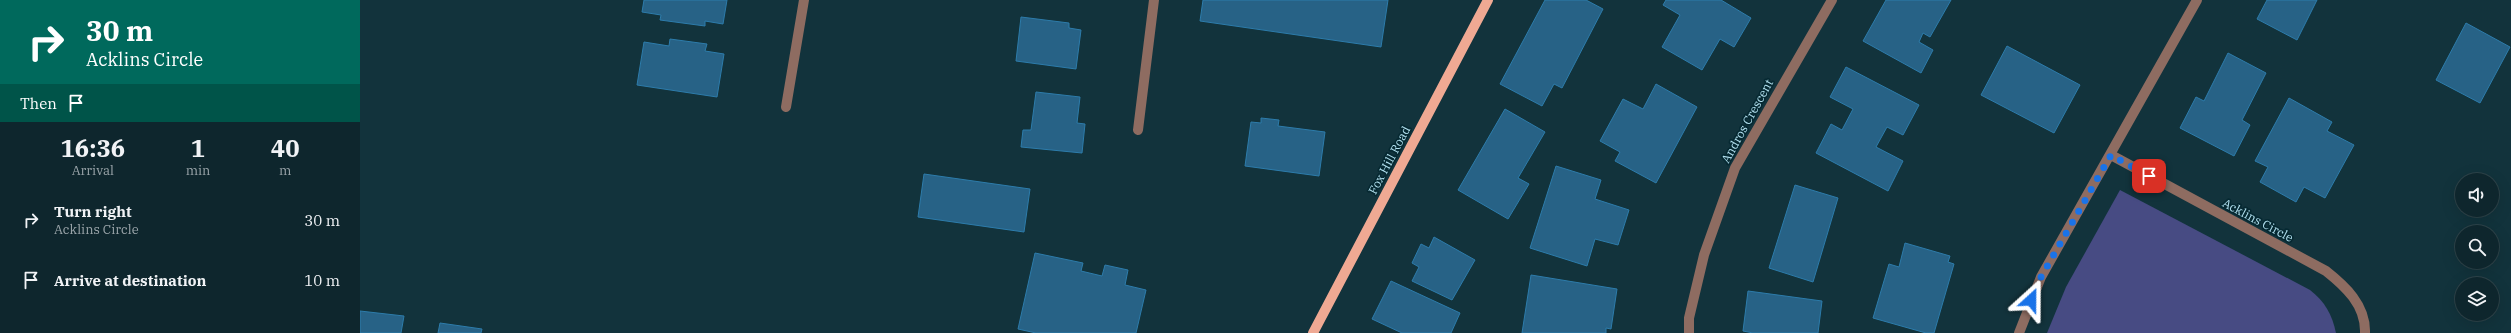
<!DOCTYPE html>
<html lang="en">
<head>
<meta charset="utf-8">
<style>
  :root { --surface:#0e262d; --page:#172e35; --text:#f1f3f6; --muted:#9ba5aa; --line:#2e4349 }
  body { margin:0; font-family:"IBM Plex Serif",serif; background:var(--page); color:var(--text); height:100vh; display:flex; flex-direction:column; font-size:15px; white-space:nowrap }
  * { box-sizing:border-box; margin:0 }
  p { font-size:13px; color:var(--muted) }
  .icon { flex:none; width:22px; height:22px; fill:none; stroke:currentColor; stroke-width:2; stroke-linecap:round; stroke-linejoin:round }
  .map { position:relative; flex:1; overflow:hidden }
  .drawer { display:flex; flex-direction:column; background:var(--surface); width:360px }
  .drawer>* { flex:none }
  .top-card { background:#00695c; color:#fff; overflow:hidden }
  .tools { position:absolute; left:2095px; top:173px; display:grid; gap:8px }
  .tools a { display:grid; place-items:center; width:44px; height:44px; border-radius:50%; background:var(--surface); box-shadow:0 4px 16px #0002,0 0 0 1px var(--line); font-size:20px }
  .pin { position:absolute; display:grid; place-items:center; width:34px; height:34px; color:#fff; margin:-17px; border-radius:8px; box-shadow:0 2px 6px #0006 }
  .me { position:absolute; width:44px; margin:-22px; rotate:24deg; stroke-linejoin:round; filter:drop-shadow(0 0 3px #0008) }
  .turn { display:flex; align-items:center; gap:14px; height:84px; padding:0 20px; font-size:18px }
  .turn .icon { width:52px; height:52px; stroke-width:2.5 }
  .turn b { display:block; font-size:28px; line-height:34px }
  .then { display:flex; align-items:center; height:38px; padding:0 20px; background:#0003; gap:8px; font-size:15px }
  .eta { display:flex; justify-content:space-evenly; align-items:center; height:68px; text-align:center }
  .eta b { font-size:24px; font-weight:700; line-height:28px }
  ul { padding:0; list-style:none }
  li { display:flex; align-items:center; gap:12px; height:60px; padding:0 20px }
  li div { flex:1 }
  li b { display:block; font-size:15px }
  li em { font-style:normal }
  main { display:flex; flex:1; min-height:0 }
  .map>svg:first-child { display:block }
</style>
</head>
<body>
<main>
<section class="drawer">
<div class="top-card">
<div class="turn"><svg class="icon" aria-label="right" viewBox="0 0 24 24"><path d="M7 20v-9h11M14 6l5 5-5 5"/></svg><div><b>30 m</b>Acklins Circle</div></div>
<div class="then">Then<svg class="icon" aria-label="arrive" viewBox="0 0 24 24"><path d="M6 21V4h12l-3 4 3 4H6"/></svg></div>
</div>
<div class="eta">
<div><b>16:36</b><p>Arrival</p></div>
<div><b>1</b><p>min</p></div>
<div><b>40</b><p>m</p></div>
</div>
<ul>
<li><svg class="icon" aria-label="right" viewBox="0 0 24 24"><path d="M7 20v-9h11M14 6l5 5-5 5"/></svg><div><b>Turn right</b><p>Acklins Circle</p></div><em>30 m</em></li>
<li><svg class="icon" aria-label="arrive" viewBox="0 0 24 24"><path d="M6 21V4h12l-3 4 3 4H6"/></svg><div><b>Arrive at destination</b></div><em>10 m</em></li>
</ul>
</section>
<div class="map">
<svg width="2151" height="333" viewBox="0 0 2151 333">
  <rect width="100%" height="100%" fill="#12333c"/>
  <path fill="#474b83" d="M1760 190 1950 290C1965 302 1972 314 1976 333H1687L1706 287Z"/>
  <g fill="#276286" stroke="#2d7cab">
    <polygon points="284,0 367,0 363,24 345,21 345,26 300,20 301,15 282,12"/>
    <polygon points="843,0 1028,0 1021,47 840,21"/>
    <polygon points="1185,0 1226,0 1243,9 1202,88 1194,84 1182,106 1140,84"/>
    <polygon points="1306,0 1361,0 1391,18 1374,47 1360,39 1342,70 1302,47 1320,15 1303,5"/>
    <polygon points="1526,0 1591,0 1570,37 1563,33 1559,42 1573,50 1561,73 1503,41"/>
    <polygon points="1907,0 1957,0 1937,40 1897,19"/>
    <polygon points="661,17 709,23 709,28 721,30 716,69 656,61"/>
    <polygon points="2106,23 2150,47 2120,103 2076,80"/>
    <polygon points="310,39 347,44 345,51 364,54 357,97 277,85 284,42 309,46"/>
    <polygon points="1647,46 1720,85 1694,133 1621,95"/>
    <polygon points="1868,53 1906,73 1882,120 1890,125 1874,156 1820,128 1836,97 1844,101"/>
    <polygon points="1486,67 1559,105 1543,135 1527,127 1516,147 1543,161 1528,191 1456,153 1471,124 1482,130 1493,109 1470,97"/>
    <polygon points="1296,84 1337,107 1296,183 1255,161 1260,152 1240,141 1263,99 1283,109"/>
    <polygon points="676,92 720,97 717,123 725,124 722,153 661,147 663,130 671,130"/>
    <polygon points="1929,98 1972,122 1967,131 1994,145 1965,198 1944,187 1936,202 1900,182 1908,167 1895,161"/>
    <polygon points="1145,109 1185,132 1158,178 1169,184 1148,219 1098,190"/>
    <polygon points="901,118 919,120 918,126 965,132 959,176 885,166 891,122 901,123"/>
    <polygon points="1196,166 1241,180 1235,199 1269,210 1258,245 1235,239 1227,266 1170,248"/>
    <polygon points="564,174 670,189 664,232 558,217"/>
    <polygon points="1435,185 1478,198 1453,282 1409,268"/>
    <polygon points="1074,237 1115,260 1092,300 1052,281 1059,267 1052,263 1061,244 1069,248"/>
    <polygon points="1545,243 1590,256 1588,262 1594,264 1574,333 1566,333 1513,318 1529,264 1539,267"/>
    <polygon points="675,253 723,263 721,271 742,276 745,265 768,270 765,285 786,290 776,333 676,333 658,329"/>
    <polygon points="1171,275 1257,289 1251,329 1246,328 1246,333 1162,333"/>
    <polygon points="1031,281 1100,313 1091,333 1042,333 1012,319"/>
    <polygon points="1388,291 1462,301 1458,333 1393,333 1383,331"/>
    <polygon points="0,311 44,316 41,333 0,333"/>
    <polygon points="80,323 122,329 121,333 78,333"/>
  </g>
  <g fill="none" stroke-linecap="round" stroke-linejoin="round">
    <g stroke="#8e6c61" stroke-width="10">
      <polyline points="426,107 444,0"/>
      <polyline points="778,130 794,0"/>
      <path d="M1751 155 1966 271C1985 286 2006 305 2005 333"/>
      <polyline points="1329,333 1329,318 1344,255 1375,168 1472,0"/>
      <polyline points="1659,333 1681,277 1837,0"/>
    </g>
    <polyline stroke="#efa993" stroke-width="10" points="953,333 1128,0"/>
  </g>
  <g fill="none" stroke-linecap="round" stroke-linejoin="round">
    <polyline stroke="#1a73e8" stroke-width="7" stroke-dasharray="0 12.6" points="1671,300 1681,277 1751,155 1789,176"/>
  </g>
  <g text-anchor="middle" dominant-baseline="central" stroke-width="3.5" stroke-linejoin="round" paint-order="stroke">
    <g font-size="12" fill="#b2e0ef" stroke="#062932">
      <text transform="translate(1387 121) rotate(-61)">Andros Crescent</text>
      <text transform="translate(1029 160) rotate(-62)">Fox Hill Road</text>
      <text transform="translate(1898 220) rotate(28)">Acklins Circle</text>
    </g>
  </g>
</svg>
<div class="tools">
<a><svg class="icon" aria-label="sound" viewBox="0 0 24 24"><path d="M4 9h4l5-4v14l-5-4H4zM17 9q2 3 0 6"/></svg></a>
<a><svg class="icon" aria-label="search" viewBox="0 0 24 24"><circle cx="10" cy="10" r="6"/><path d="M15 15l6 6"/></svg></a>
<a><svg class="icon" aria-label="layers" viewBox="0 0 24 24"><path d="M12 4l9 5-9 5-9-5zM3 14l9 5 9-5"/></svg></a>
</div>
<div class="pin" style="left:1789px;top:176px;background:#d93025"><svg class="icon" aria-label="arrive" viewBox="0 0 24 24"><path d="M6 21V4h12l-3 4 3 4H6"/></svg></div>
<svg class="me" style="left:1671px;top:300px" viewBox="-20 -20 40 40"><path d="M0-17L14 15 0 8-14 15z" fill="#1a73e8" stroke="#fff" stroke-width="4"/></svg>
</div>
</main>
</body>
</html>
